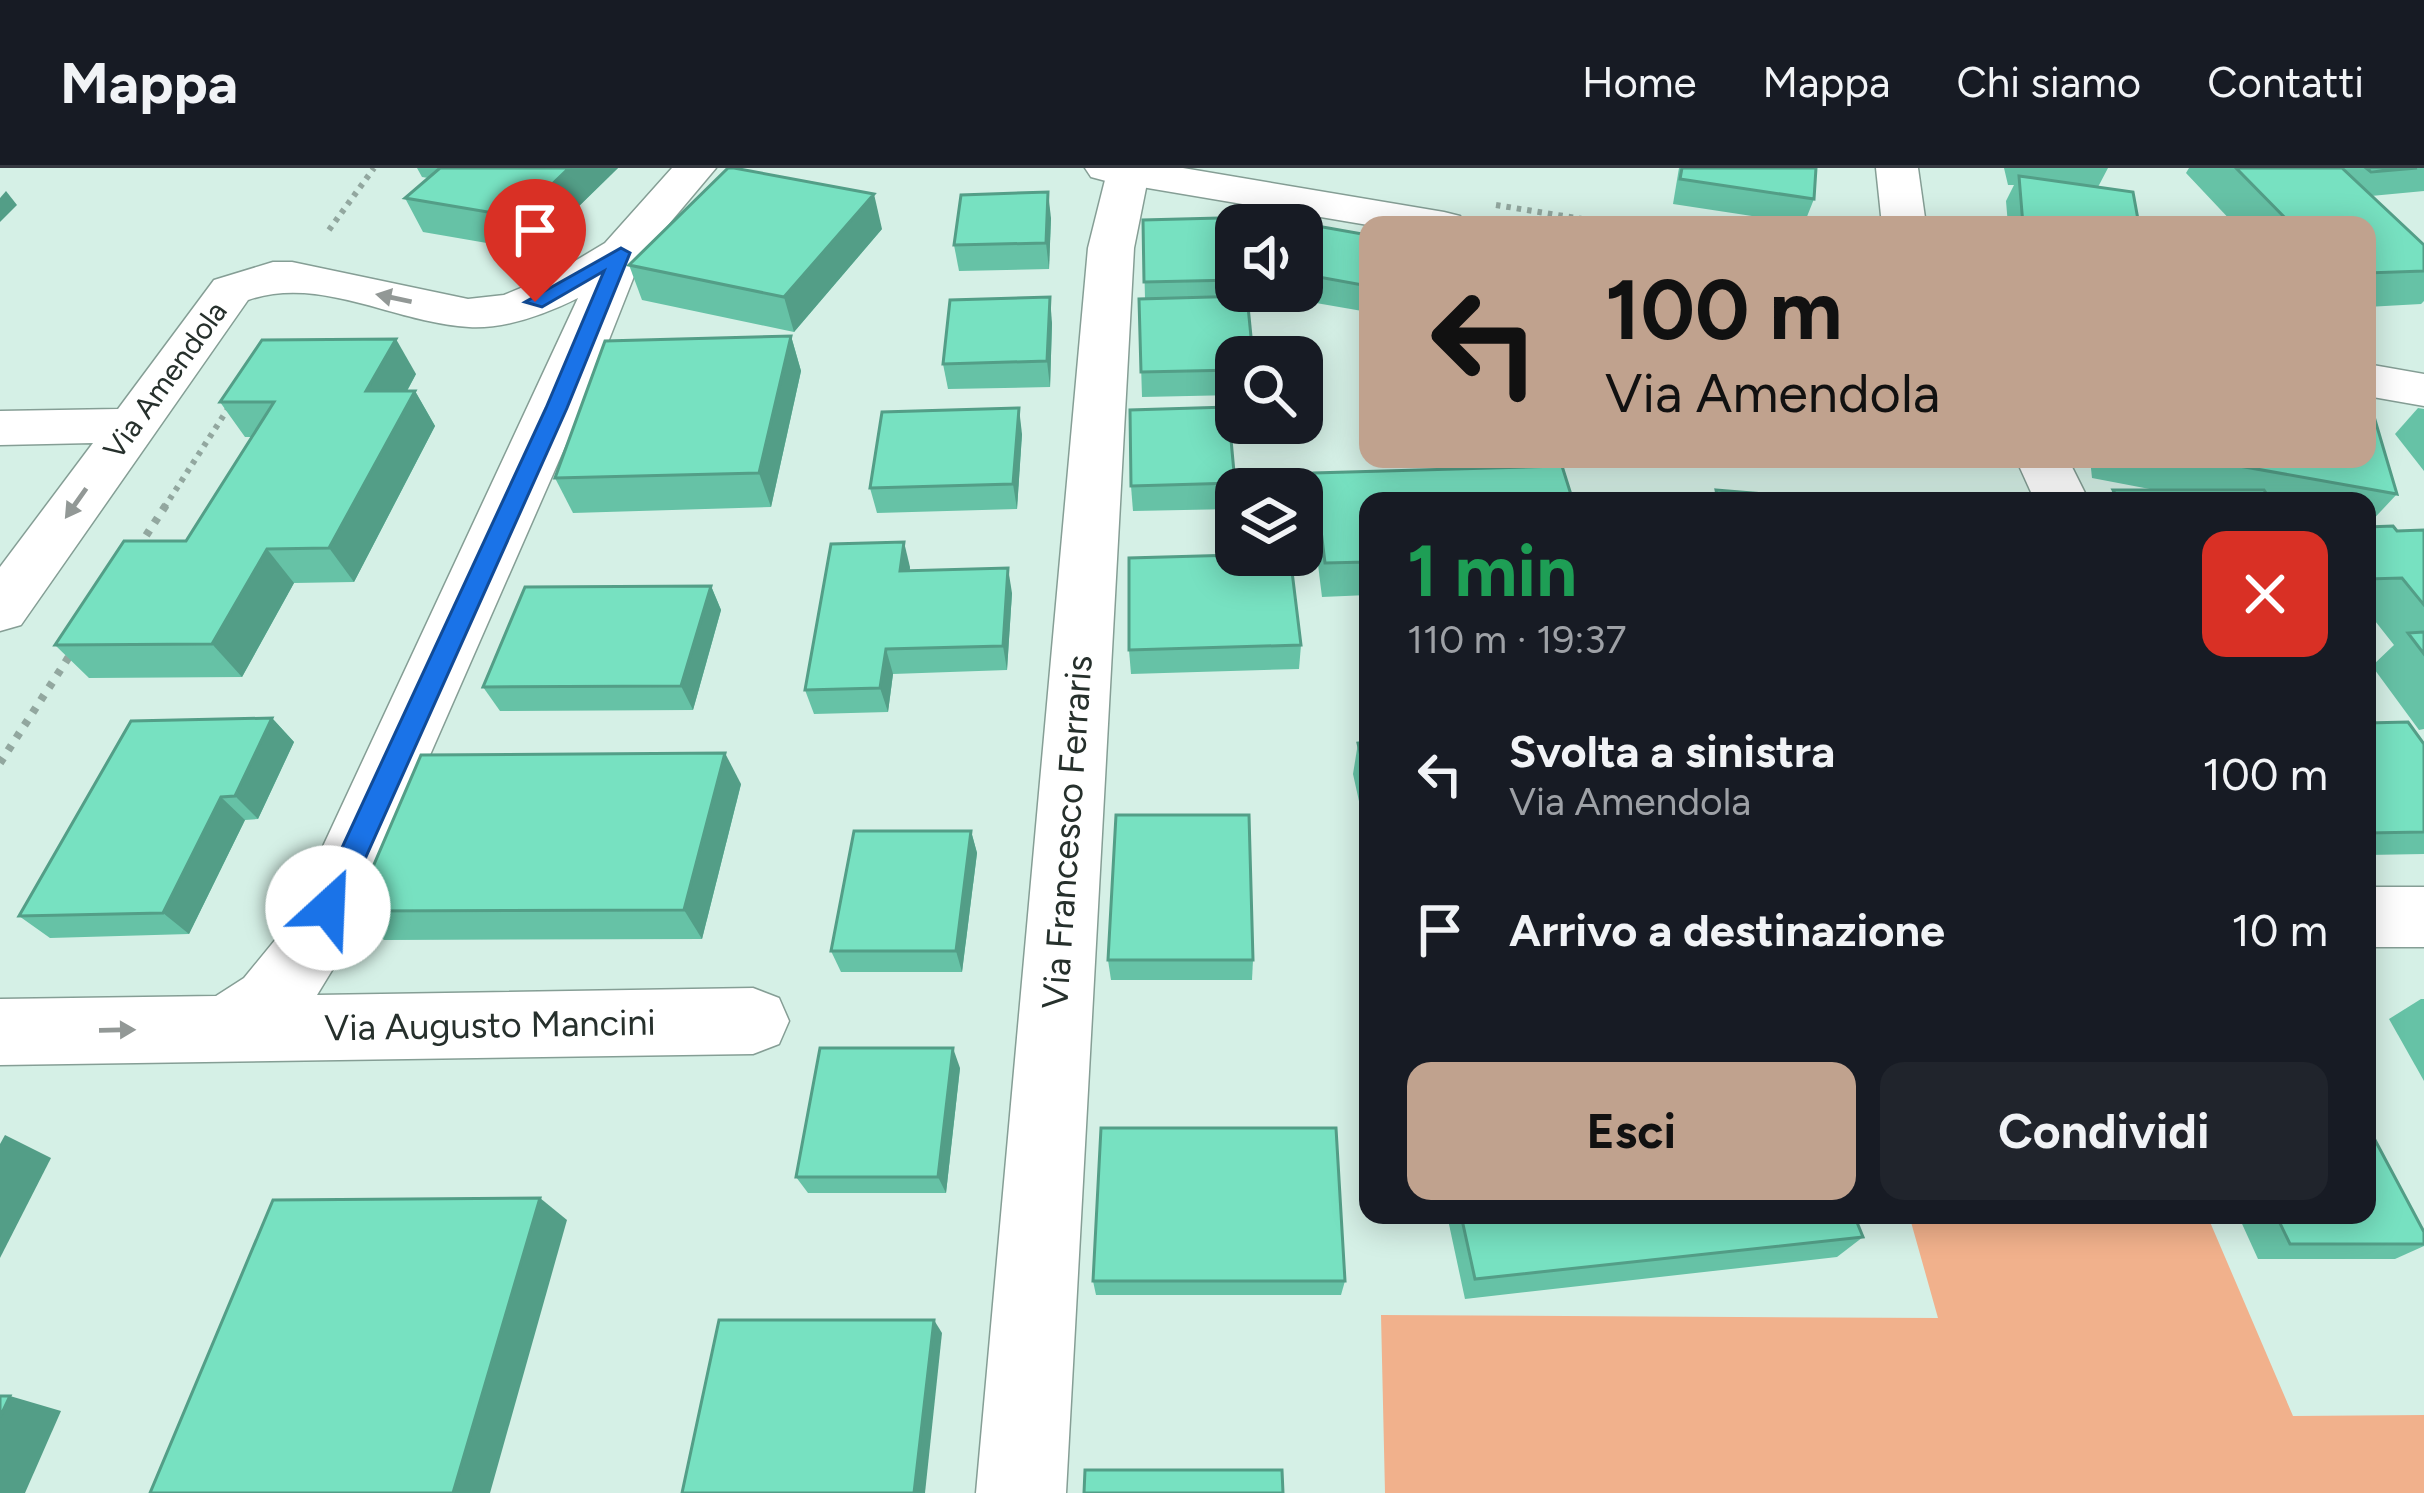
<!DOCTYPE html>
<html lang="it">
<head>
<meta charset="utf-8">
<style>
  :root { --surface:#171b24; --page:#20242c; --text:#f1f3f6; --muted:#9ea1a6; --line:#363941; --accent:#c0a28e }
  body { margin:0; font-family:Figtree,sans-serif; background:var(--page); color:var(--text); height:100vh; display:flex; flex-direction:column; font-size:45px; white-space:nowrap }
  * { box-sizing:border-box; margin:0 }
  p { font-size:39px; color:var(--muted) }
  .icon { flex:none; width:66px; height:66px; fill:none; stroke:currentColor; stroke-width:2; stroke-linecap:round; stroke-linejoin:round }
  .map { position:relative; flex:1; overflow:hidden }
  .sheet { position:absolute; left:1359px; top:324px; width:1017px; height:732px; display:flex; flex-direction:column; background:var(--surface); border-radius:24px; box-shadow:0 6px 30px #0003 }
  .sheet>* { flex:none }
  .hud { position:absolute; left:1359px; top:48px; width:1017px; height:252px; border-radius:24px; box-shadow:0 6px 30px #0003; background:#c0a28e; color:#111; overflow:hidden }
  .buttons { position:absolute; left:1215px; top:36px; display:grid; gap:24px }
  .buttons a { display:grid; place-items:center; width:108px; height:108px; border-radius:24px; background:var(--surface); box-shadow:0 6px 30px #0003; font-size:60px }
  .pin { position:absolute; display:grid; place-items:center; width:102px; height:102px; color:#fff; margin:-123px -51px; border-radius:50% 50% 50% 0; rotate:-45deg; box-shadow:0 0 12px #0007 }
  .pin .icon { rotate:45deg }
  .me { position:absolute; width:132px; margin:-66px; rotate:25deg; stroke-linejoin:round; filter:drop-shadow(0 0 9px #0008) }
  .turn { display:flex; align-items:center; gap:42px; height:252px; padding:0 48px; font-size:54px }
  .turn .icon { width:156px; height:156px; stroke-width:2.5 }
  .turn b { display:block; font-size:84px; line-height:102px }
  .round { display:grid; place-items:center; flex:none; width:126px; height:126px; border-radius:24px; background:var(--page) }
  .headline { display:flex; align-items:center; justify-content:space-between; height:204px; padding:0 48px }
  h1 { font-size:72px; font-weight:700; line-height:90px; color:#1e9e55 }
  .action { display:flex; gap:24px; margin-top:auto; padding:24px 48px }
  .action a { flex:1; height:138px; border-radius:24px; background:var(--accent); color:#111; font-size:48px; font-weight:700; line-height:138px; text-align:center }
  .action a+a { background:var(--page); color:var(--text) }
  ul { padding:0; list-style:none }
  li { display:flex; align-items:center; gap:36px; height:156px; padding:0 48px }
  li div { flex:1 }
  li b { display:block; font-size:45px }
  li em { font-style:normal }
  header { display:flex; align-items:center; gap:72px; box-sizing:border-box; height:168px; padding:0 60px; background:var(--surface); border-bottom:3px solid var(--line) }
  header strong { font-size:57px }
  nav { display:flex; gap:66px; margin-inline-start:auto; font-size:42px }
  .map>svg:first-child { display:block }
</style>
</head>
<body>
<header>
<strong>Mappa</strong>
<nav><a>Home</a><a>Mappa</a><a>Chi siamo</a><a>Contatti</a></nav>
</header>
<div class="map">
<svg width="2424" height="1325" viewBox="0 0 2424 1325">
  <rect width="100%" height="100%" fill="#d5f0e6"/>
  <polygon fill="#f1b18c" points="1909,1047 2207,1047 2293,1248 2424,1247 2424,1325 1385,1325 1381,1147 1938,1150"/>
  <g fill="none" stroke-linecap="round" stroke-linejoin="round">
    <g stroke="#859e95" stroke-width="3">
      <g id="minor">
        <path d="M672 0H716L642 88 582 240 345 781 317 827 753 820 779 830 789 853 779 876 753 886 0 897V831L216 828 244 810 285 760 578 130C546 146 506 161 469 159 395 155 321 107 248 132L21 457 0 463V399L93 275 0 277V243L118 241 214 112 273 94H292L468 131 504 127 550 108 605 75Z"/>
        <polygon points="1108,0 1150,0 1134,80 1066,1325 976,1325 1088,80"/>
        <polygon points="1876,0 1918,0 1926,57 1882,57"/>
        <polygon points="2016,291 2068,291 2089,333 2035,333"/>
        <rect x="2367" y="719" width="57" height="60"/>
      </g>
    </g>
    <g stroke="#859e95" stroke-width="3">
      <g id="major">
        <polygon points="1085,0 1183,0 1444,44 1460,48 1466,57 1368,57 1106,13 1091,9"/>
        <polygon points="2367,196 2424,206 2424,238 2367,228"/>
      </g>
    </g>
    <g stroke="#92a79f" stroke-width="6" stroke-dasharray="4.5 6" stroke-linecap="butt">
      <polyline points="1496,37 1619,57"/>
      <polyline points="329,62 374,0"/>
      <polyline points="164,340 231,236"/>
    </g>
    <g stroke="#92a79f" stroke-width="8" stroke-dasharray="6 9" stroke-linecap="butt">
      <polyline points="138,380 166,337"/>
      <polyline points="0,595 72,484"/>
    </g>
    <use href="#minor" fill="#fff" fill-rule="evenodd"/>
    <use href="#major" fill="#fff" fill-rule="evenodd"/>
  </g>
  <g fill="#66c2a6">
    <polygon points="417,0 618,0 533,83 423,64 405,30 428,10 422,9"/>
    <polygon points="1679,0 1816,0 1814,31 1804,56 1673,36"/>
    <polygon points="2004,0 2108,0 2098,19 2139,57 2008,57 2006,33 2014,17 2008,17"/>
    <polygon points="2189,0 2424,0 2424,23 2371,28 2424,77 2424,133 2421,136 2367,139 2367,57 2235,57 2186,5"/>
    <polygon points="1051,50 1049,101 959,103 954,77"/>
    <polygon points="1143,52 1236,57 1236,123 1264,123 1264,137 1248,137 1236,189 1236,227 1142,229 1139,131 1145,130"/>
    <polygon points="882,61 794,164 642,132 629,97"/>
    <polygon points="1368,67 1368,144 1293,131 1294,123 1302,123 1302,90"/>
    <polygon points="1052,155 1050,219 948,221 943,196"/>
    <polygon points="791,168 801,203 771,339 573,345 555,310"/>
    <polygon points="416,206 407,223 415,223 435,258 354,414 294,415 242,509 89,510 55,477 186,373 251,269 245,269 220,234"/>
    <polygon points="2418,240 2424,241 2424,303 2395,266"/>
    <polygon points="1022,266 1017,341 877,345 870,320"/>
    <polygon points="2090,291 2367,291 2397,326 2367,358 2367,333 2105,333 2113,322 2155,322 2092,310"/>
    <polygon points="1314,305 1368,333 1368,427 1322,429 1311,340"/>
    <polygon points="1235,315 1234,341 1133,343 1131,318"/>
    <polygon points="2367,359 2397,363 2424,362 2424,561 2419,562 2372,498 2394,477 2368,444"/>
    <polygon points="910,399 910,403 1012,425 1007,502 893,506 888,544 814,546 805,522"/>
    <polygon points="711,418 721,442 693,542 500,543 483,519"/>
    <polygon points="1301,477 1299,501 1131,506 1129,482"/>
    <polygon points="272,550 294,574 258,651 245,652 189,766 50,770 19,748"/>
    <polygon points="2367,555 2424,576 2424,686 2367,687"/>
    <polygon points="1368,574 1368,674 1353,606 1358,575"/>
    <polygon points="741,616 702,771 384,772 354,743"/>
    <polygon points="971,663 977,685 962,804 841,804 831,783"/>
    <polygon points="1108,792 1253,792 1252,812 1111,812"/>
    <polygon points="2421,831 2424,831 2424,913 2389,851"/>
    <polygon points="960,900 946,1025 808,1025 796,1009"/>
    <polygon points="1447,1047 1854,1047 1863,1069 1837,1089 1465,1131"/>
    <polygon points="2238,1047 2367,1047 2424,1064 2424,1078 2395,1091 2258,1091"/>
    <polygon points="1093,1113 1345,1113 1341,1127 1096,1127"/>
  </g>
  <g fill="#539e87">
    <polygon points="569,0 618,0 533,83 518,49"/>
    <polygon points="6,23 17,37 0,54 0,30"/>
    <polygon points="1048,24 1051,50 1049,101 1046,75"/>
    <polygon points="874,26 882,61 794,164 784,129"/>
    <polygon points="1050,129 1052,155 1050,219 1047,193"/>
    <polygon points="791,168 801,203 771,339 759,305"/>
    <polygon points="396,171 416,206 388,258 366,223"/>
    <polygon points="415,223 435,258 354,414 329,380"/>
    <polygon points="1019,240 1022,266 1017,341 1013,316"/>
    <polygon points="904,374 910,399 907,428 900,403"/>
    <polygon points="267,381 294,415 242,509 212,476"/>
    <polygon points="1008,400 1012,425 1007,502 1003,478"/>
    <polygon points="711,418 721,442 693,542 681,518"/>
    <polygon points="886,481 893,506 888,544 880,520"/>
    <polygon points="272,550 294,574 258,651 235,628"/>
    <polygon points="725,585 741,616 702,771 684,742"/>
    <polygon points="221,629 245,652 189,766 163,745"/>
    <polygon points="971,663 977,685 962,804 956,783"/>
    <polygon points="953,880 960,900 946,1025 938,1009"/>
    <polygon points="5,967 51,990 0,1090 0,976"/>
    <polygon points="540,1030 567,1052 490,1325 453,1325"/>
    <polygon points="934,1152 942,1165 925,1325 914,1325"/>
    <polygon points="10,1228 61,1243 25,1325 0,1325 0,1249"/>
  </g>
  <g fill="#77e1c1" stroke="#539e87" stroke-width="3">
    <polygon points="440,0 569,0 518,49 405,30"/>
    <polygon points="728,0 734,0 874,26 784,129 629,97"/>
    <polygon points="1682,0 1816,0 1814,31 1680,11"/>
    <polygon points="2236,0 2342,0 2424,77 2424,103 2367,105 2367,57 2292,57"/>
    <polygon points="2366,0 2417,0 2371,4"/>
    <polygon points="2019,8 2133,24 2139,57 2023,57"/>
    <polygon points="1048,24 1046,75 954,77 961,27"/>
    <polygon points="1258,49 1259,57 1236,57 1236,112 1144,114 1143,52"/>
    <polygon points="1317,58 1368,67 1368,118 1302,106 1302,90"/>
    <polygon points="1247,128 1253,189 1236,189 1236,202 1141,204 1139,131"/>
    <polygon points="1050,129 1047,193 943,196 950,132"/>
    <polygon points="791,168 759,305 555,310 605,173"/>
    <polygon points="396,171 366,223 415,223 329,380 267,381 212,476 55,477 124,373 186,373 274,234 220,234 262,172"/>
    <polygon points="2367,235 2370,235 2397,326 2200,291 2367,291"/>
    <polygon points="1228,239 1235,315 1131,318 1130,242"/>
    <polygon points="1019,240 1013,316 870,320 882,244"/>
    <polygon points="1562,298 1573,333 1368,333 1368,394 1325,395 1314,305"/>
    <polygon points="1716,322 1852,333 1718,333"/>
    <polygon points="2113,322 2264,322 2271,333 2119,333"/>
    <polygon points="2393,358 2397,363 2424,362 2424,437 2402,410 2367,411 2367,359"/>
    <polygon points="904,374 900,403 1008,400 1003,478 886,481 880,520 805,522 831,376"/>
    <polygon points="1236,387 1290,387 1301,477 1129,482 1129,390"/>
    <polygon points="711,418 681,518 483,519 525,419"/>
    <polygon points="2424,464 2424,486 2408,465"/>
    <polygon points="272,550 235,628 221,629 163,745 19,748 131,553"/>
    <polygon points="2408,554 2424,576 2424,664 2367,665 2367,555"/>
    <polygon points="1368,574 1368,620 1358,575"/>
    <polygon points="725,585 684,742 354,743 421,587"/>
    <polygon points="1116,647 1249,647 1253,792 1108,792"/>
    <polygon points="854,663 971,663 956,783 831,783"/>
    <polygon points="820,880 953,880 938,1009 796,1009"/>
    <polygon points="2367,957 2424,1064 2424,1076 2290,1076 2276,1047 2367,1047"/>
    <polygon points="1101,960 1336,960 1345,1113 1093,1113"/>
    <polygon points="540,1030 453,1325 150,1325 273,1032"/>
    <polygon points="1461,1047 1854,1047 1863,1069 1475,1111"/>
    <polygon points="719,1152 934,1152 914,1325 682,1325"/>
    <polygon points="0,1228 10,1228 0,1249"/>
    <polygon points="1085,1302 1282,1302 1283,1325 1084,1325"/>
  </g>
  <defs><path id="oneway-solid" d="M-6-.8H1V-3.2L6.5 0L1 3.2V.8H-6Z" transform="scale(3)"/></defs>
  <g fill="#929896">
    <use href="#oneway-solid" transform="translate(394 130) rotate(-168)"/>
    <use href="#oneway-solid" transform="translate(76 335) rotate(125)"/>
    <use href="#oneway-solid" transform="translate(117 862) rotate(-1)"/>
  </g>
  <polygon fill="#1a73e8" stroke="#114b97" stroke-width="3" points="621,80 630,85 567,240 343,740 339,748 318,748 314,740 546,240 604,103 542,139 525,134"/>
  <g text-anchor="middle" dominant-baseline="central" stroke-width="12" stroke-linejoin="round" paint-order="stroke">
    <g font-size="30" fill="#26302c" stroke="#fff">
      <text transform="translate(165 212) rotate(-54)">Via Amendola</text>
    </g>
    <g font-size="36" fill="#26302c" stroke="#fff">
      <text transform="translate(1067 664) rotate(-86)">Via Francesco Ferraris</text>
      <text transform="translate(490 857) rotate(-1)">Via Augusto Mancini</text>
    </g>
  </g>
</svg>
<div class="buttons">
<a><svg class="icon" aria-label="sound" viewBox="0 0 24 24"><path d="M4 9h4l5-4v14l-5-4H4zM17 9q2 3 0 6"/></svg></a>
<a><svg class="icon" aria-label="search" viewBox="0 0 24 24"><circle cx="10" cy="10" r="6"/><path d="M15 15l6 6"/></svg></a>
<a><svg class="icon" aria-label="layers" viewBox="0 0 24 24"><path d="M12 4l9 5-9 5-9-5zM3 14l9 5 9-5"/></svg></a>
</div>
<div class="pin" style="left:535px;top:134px;background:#d93025"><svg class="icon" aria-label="arrive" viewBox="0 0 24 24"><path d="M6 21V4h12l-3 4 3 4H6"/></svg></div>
<svg class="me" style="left:328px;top:740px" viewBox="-20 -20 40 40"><circle r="19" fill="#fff"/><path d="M0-13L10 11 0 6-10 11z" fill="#1a73e8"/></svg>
<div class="hud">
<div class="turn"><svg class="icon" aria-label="left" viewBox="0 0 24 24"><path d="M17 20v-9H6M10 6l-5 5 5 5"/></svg><div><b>100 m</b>Via Amendola</div></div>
</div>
<section class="sheet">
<div class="headline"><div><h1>1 min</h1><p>110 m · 19:37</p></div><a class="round" style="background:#d93025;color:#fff"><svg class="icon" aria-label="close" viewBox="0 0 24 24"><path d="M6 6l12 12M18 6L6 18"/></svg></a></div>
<ul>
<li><svg class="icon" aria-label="left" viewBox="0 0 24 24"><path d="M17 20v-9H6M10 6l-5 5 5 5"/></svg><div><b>Svolta a sinistra</b><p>Via Amendola</p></div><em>100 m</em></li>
<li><svg class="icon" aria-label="arrive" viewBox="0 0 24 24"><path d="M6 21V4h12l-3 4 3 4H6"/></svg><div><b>Arrivo a destinazione</b></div><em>10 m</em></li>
</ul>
<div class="action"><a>Esci</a><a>Condividi</a></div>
</section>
</div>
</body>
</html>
